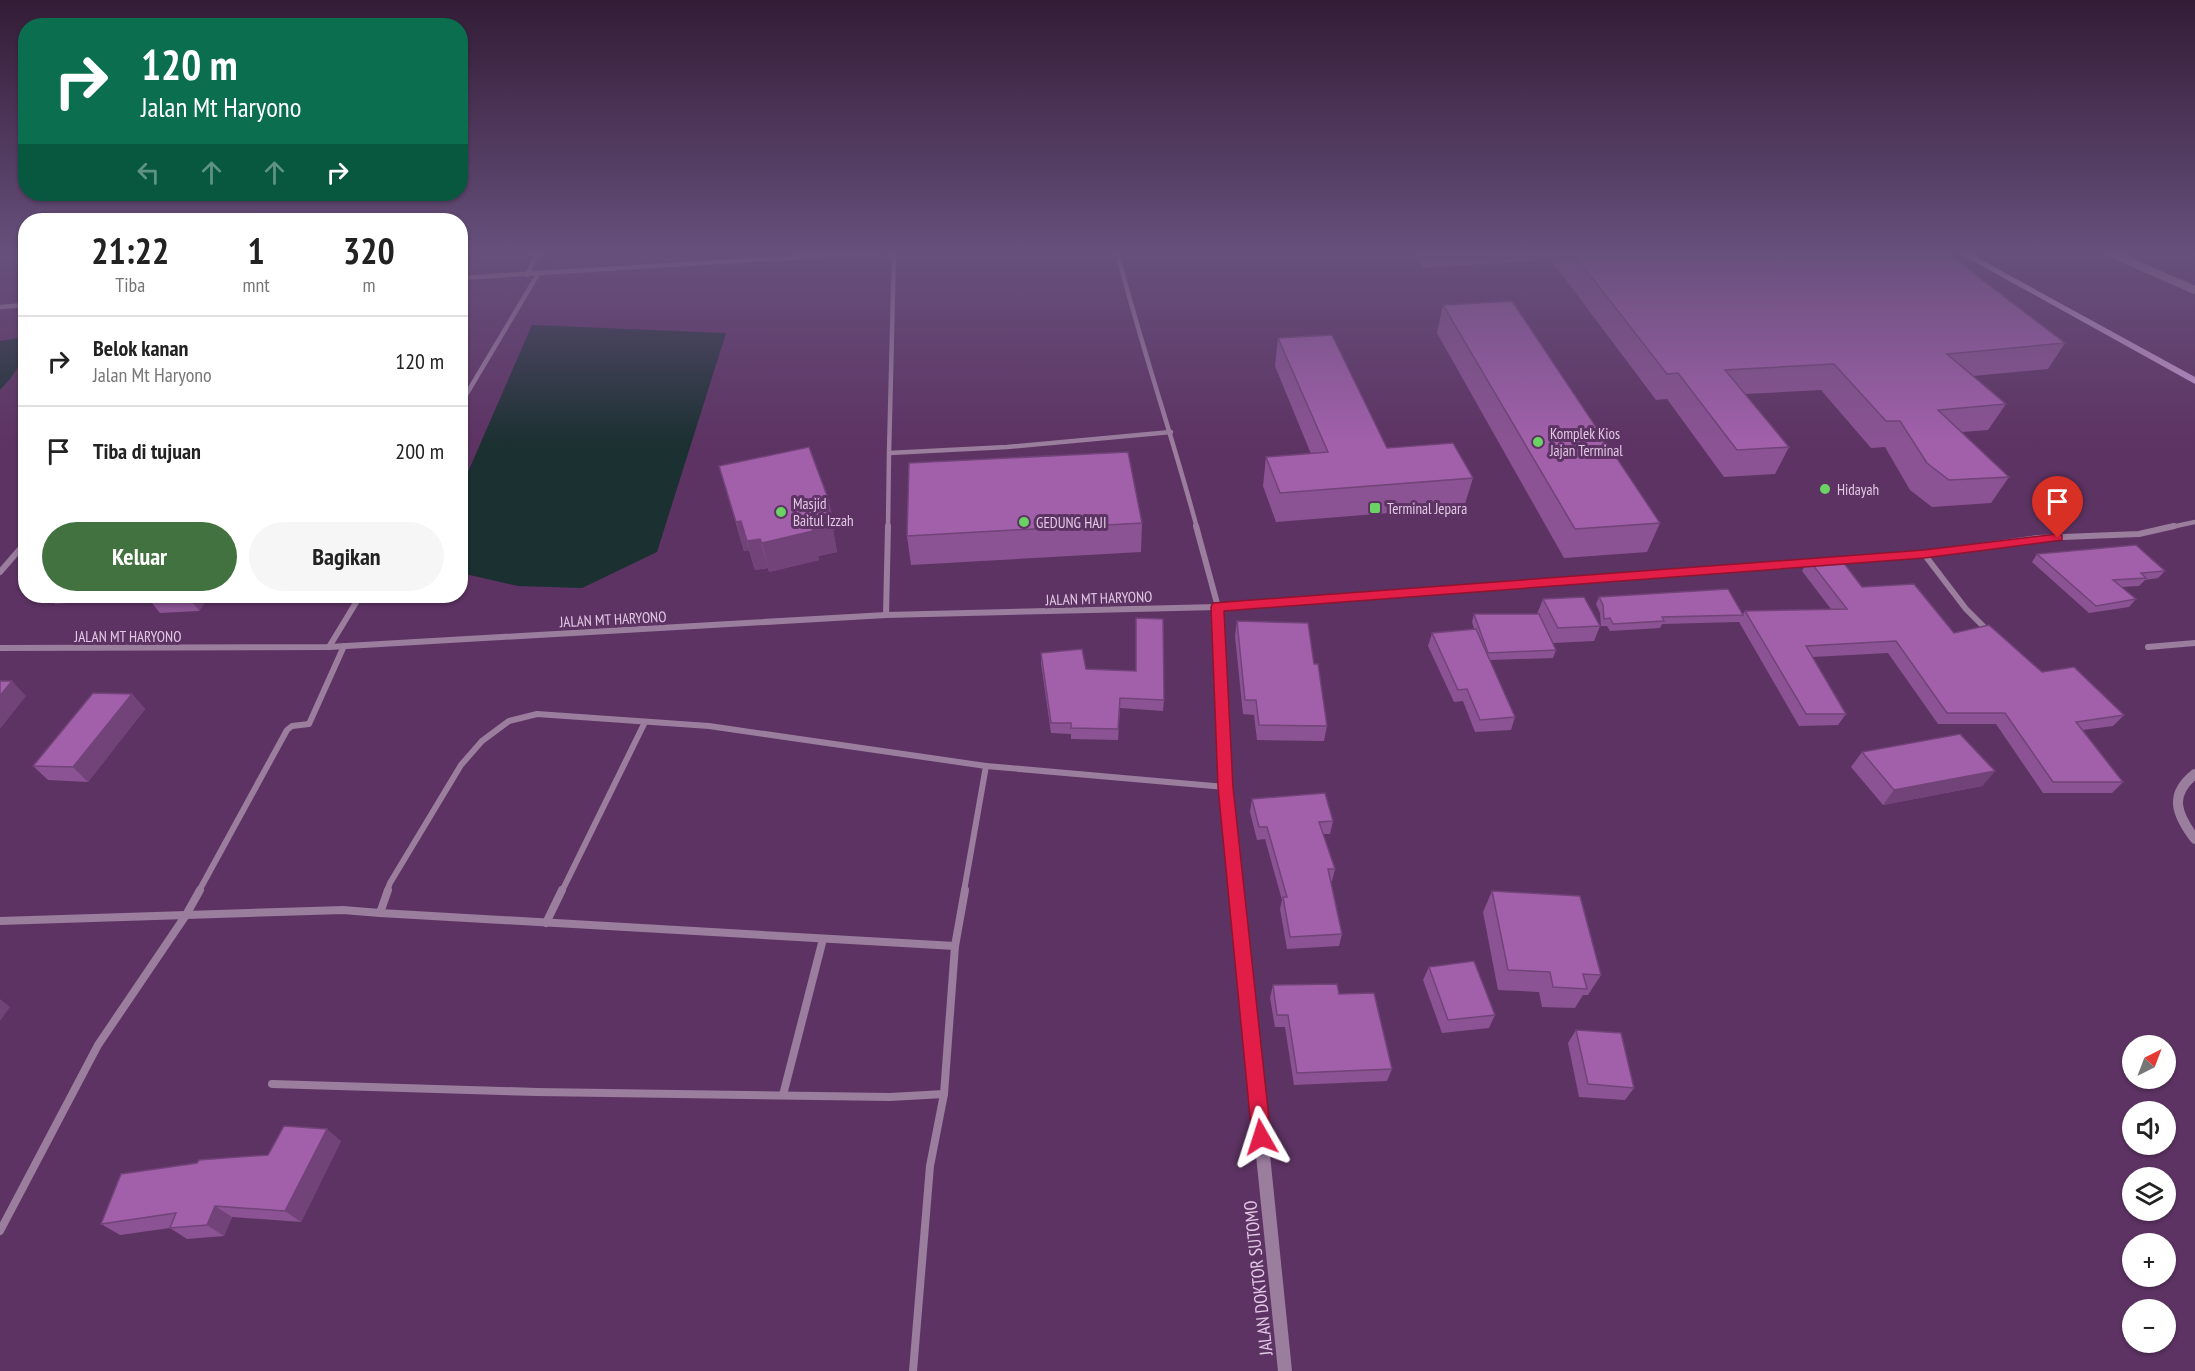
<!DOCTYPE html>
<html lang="id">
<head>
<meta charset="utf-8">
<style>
  :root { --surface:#fff; --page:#f6f6f6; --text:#222; --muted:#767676; --line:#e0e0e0; --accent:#42723f }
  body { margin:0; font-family:"PT Sans Narrow",sans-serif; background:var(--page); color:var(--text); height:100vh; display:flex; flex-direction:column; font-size:22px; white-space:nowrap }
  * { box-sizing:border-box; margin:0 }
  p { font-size:20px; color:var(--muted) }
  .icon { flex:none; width:33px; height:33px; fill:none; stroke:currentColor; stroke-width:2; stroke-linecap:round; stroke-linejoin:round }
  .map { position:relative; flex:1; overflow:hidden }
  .details { position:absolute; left:18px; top:213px; width:450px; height:390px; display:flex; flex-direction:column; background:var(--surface); border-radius:24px; box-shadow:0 2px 4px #0004 }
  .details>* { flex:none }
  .hud { position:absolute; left:18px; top:18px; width:450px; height:183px; border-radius:24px; box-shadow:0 2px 4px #0004; background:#0b6e4f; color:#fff; overflow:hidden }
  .needle { width:39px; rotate:42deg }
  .buttons { position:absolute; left:2122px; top:1035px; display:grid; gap:12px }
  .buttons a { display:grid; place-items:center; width:54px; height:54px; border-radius:50%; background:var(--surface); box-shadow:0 2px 4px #0004; font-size:30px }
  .pin { position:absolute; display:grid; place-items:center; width:51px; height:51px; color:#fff; margin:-62px -26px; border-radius:50% 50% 50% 0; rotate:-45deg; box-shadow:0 0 6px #0007 }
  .pin .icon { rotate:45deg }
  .me { position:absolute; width:66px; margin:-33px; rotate:354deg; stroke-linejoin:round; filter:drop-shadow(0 0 4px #0008) }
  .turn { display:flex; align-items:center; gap:21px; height:126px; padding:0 24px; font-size:27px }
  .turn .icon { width:78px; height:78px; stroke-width:2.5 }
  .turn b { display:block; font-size:42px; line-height:51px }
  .lanes { display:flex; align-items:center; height:57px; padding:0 24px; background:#0003; justify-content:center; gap:30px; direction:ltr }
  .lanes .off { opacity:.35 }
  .eta { display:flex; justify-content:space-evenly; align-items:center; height:102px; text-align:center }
  .eta b { font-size:36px; font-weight:600; line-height:42px }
  .primary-button { display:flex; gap:12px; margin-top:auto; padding:12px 24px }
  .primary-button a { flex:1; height:69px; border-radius:36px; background:var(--accent); color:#fff; font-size:24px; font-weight:600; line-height:69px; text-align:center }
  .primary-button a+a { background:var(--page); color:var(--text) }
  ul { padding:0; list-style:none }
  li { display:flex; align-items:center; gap:18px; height:90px; padding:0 24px; border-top:2px solid var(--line) }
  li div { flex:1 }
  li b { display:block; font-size:22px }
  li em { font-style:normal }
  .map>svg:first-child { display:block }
</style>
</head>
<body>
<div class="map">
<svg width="2195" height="1371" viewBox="0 0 2195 1371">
  <rect width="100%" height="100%" fill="#5d3363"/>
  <g fill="#1b3031">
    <polygon points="553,252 657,252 656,256 550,261"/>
    <polygon points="532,325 726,333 657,552 582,588 518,586 461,573 461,488"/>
    <polygon points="25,337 25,357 10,379 0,390 0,341"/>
  </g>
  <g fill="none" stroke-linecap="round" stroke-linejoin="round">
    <g stroke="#9b7d9e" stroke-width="4.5">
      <polyline points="894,252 889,453 1007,447 1171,432"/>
      <path d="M1117 252C1141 345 1172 435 1197 528"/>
      <polyline points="527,275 538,252"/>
      <polyline points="460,278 884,252"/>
      <polyline points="0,307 26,305"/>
      <polyline points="460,405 538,274"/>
      <polyline points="888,528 889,453"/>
      <polyline points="2167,528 2195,522"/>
    </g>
    <g stroke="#9b7d9e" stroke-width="6">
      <polyline points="1196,526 1218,607"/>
      <polyline points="1924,554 1966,609 1989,632"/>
      <polyline points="1834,561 1924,554 2037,538 2139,534 2174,526"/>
      <polyline points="0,572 26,542"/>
      <polyline points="886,615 888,526"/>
      <polyline points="329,647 360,596"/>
      <polyline points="2148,647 2195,643"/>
      <polyline points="0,648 329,647 886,615 1218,607 1815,562"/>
      <polyline points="986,766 1225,787"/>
      <polyline points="199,891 287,730 292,726 309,724 344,646"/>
      <polyline points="387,891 390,883 461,765 482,741 509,721 537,714 709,726 986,766 964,891"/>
      <polyline points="562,891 645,722"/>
    </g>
    <g stroke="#9b7d9e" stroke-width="8">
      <polyline points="380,913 955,946"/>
      <polyline points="0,921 343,910 380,913 388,890"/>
      <polyline points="546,923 562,890"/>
      <polyline points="272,1084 537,1092 890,1097 944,1094"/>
      <polyline points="783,1095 823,939"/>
      <polyline points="0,1231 98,1045 186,915 200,890"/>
      <polyline points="913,1371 930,1166 944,1094 955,946 965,890"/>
    </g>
    <polyline stroke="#9b7d9e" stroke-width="8" points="2108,252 2195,290"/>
    <g stroke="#9b7d9e" stroke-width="10">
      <polyline points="1218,607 1225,787 1236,891"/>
      <path d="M2195 774C2168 795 2177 815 2195 839"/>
    </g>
    <polyline stroke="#9b7d9e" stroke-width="14" points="1236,890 1285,1371"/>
    <polygon fill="#c99bd0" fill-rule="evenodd" points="1957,252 1967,252 2195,377 2195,384"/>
  </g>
  <g fill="#8b5393">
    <polygon points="664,252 695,252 664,254"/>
    <polygon points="1413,252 1946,252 2065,343 2048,369 1973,376 2006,404 1988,430 1962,432 2009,477 1991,503 1932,507 1910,490 1885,447 1871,448 1821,390 1745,394 1789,447 1775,474 1724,477 1667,399 1656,400 1551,260 1423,268"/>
    <polygon points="1443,305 1660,523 1647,552 1564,558 1437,333"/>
    <polygon points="1278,338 1387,448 1473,478 1464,507 1276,522 1263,486 1266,457 1311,454 1275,366"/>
    <polygon points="719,466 835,529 833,530 837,552 818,556 819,560 769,572 768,568 755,570 749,550 744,551"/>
    <polygon points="1142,523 1141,552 911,565 907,536"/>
    <polygon points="2037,554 2165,571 2158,578 2145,580 2139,586 2121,587 2136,599 2129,607 2089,613 2032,562"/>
    <polygon points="1809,560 1954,633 2042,672 2124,715 2113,726 2083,730 2123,782 2112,793 2043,793 1996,724 1938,724 1888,653 1812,657 1846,714 1838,725 1799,726 1739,622 1662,624 1660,628 1610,631 1607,626 1601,626 1600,613 1596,604 1599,597 1743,614 1745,611 1831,609 1802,571"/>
    <polygon points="47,596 98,596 94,601 55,604"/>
    <polygon points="209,596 199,611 160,613 148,598"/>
    <polygon points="1543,599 1600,626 1594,641 1553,643 1556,650 1553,658 1490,660 1515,717 1511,730 1475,732 1463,701 1454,702 1428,646 1432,633 1474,629 1472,622 1474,614 1537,614"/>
    <polygon points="1237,621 1314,664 1327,726 1324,741 1257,740 1254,715 1243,714 1235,636"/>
    <polygon points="1041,653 1086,669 1164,700 1163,711 1120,708 1118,740 1071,739 1071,734 1051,733 1041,663"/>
    <polygon points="132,694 145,709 88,782 48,780 33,766"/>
    <polygon points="1862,752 1995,771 1982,786 1883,805 1851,767"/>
    <polygon points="1252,799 1333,821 1330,834 1323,834 1335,869 1332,881 1331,881 1342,934 1339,946 1287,949 1280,909 1282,900 1265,839 1257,840 1250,812"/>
    <polygon points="1492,891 1601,975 1588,995 1583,995 1575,1008 1542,1007 1539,992 1498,990 1483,912"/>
    <polygon points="1429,967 1495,1015 1489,1028 1442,1033 1423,980"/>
    <polygon points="1273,985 1339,994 1392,1069 1387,1081 1294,1085 1285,1027 1275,1027 1270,998"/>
    <polygon points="1576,1030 1634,1088 1625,1100 1579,1097 1568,1043"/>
    <polygon points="341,1141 301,1222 232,1217 224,1236 187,1239 170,1228 120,1235 101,1224 268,1155"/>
  </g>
  <g fill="#714378">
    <polygon points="829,501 835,529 833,530 837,552 818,556 819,560 769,572 762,543 812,527 824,502"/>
    <polygon points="741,521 749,550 744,551 736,522"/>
    <polygon points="760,539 768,568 755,570 747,541"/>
    <polygon points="89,596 98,596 94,601"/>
    <polygon points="188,596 209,596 199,611"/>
    <polygon points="12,681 26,696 0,729 0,696"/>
    <polygon points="132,694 145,709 88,782 73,767"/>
    <polygon points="1995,771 1982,786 1883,805 1894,790"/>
    <polygon points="0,999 10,1007 0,1021"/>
    <polygon points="327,1129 341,1141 301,1222 285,1211"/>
    <polygon points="215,1206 232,1217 224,1236 207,1225"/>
  </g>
  <g fill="#a260ab" stroke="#714378" stroke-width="1.5">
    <polygon points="1572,252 1946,252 2065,343 1947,354 2006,404 1938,410 2009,477 1949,480 1927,463 1900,421 1886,421 1834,364 1725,370 1789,447 1737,450 1678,373 1667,374"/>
    <polygon points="1512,301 1660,523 1575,529 1443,305"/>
    <polygon points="1332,335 1387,448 1453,443 1473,478 1280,493 1266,457 1328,452 1278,338"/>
    <polygon points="809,447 829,501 824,502 831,523 812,527 813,531 762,543 760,539 747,541 741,521 736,522 719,466"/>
    <polygon points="1128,452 1142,523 907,536 909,463"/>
    <polygon points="2136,545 2165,571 2141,573 2146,578 2113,580 2136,599 2096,606 2037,554"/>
    <polygon points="1840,558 1862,587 1914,584 1954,633 1989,625 2042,672 2074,667 2124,715 2076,722 2123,782 2053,782 2005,713 1947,713 1896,641 1806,646 1846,714 1806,714 1745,611 1847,609 1809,560"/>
    <polygon points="1728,589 1743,615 1662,617 1664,621 1613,624 1610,618 1604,619 1603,605 1599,597"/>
    <polygon points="150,596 188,596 148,598"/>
    <polygon points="1584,597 1600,626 1558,628 1543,599"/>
    <polygon points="1474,614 1539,614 1556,650 1488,653"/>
    <polygon points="1136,618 1163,619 1164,700 1120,698 1118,729 1071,728 1071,723 1051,723 1041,653 1082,649 1086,669 1136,671"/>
    <polygon points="1237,621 1308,623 1314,664 1318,664 1327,726 1259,725 1256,700 1245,700"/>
    <polygon points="1476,629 1515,717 1480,720 1467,689 1458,690 1432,633"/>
    <polygon points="0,681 12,681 0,696"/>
    <polygon points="93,693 132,694 73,767 33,766"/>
    <polygon points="1960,734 1995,771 1894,790 1862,752"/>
    <polygon points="1325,793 1333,821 1319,822 1335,869 1328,869 1342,934 1290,937 1283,897 1287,897 1267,827 1259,827 1252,799"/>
    <polygon points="1492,891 1580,896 1601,975 1583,974 1587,989 1553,987 1550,972 1508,970"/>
    <polygon points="1474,961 1495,1015 1448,1020 1429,967"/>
    <polygon points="1337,984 1339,994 1374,993 1392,1069 1297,1073 1288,1015 1277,1015 1273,985"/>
    <polygon points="1576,1030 1621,1033 1634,1088 1588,1084"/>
    <polygon points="284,1126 327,1129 285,1211 215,1206 207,1225 170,1228 176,1213 101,1224 121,1174 197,1163 199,1160 268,1155"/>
  </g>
  <linearGradient id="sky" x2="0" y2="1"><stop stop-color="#331c36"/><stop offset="0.57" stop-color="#67507c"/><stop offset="1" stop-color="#67507c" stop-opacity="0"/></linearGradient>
  <rect width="2195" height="444" fill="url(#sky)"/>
  <polygon fill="#e11d48" stroke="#92132f" stroke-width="1.5" points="2058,534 2062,535 2062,540 1924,558 1224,611 1233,787 1271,1137 1268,1144 1261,1147 1255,1144 1252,1137 1218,787 1211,607 1213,603 1924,550"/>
  <g fill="#6ad363" stroke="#5d3363" stroke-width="2">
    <circle cx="1538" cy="442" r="6"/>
    <circle cx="1825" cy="489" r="6"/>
    <rect x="1369" y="502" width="12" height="12" rx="3"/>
    <circle cx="781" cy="512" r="6"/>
    <circle cx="1024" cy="522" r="6"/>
  </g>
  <g text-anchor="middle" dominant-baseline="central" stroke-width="6" stroke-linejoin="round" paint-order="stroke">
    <g font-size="15" fill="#e1c8e4" stroke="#5d3363" text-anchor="start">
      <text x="1550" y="433">Komplek Kios<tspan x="1550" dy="17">Jajan Terminal</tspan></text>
      <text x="1837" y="489">Hidayah</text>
      <text x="793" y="503">Masjid<tspan x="793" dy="17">Baitul Izzah</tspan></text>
      <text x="1387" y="508">Terminal Jepara</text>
      <text x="1036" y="522">GEDUNG HAJI</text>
    </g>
    <g font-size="15" fill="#e1c8e4" stroke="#5d3363">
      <text transform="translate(1099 598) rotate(-2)">JALAN MT HARYONO</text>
      <text transform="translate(613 619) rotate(-3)">JALAN MT HARYONO</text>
      <text x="128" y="636">JALAN MT HARYONO</text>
    </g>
    <g font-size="18" fill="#e1c8e4" stroke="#5d3363">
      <text transform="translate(1258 1278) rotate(-96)">JALAN DOKTOR SUTOMO</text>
    </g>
  </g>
</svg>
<div class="buttons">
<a><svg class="needle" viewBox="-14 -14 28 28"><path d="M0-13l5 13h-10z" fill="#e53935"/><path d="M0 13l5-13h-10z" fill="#767676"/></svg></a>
<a><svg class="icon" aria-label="sound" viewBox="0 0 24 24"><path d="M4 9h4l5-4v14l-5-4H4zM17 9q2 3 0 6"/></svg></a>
<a><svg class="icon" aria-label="layers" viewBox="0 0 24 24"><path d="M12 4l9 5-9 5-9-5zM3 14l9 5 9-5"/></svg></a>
<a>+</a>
<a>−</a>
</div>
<div class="pin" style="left:2058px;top:538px;background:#d93025"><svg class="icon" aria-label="arrive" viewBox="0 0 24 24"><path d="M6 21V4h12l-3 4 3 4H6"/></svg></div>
<svg class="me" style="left:1261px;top:1137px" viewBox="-20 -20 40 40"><path d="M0-17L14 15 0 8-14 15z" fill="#e11d48" stroke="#fff" stroke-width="4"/></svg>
<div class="hud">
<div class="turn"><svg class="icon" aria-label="right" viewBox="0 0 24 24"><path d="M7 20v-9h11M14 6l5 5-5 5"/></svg><div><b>120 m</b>Jalan Mt Haryono</div></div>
<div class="lanes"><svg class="icon off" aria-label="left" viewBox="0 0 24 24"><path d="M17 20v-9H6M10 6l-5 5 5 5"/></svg><svg class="icon off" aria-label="ahead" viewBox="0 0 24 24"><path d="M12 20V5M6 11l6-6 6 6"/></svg><svg class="icon off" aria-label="ahead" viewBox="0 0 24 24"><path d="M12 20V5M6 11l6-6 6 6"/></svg><svg class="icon" aria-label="right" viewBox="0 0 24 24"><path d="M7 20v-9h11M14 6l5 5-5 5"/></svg></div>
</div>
<section class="details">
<div class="eta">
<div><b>21:22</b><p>Tiba</p></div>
<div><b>1</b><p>mnt</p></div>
<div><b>320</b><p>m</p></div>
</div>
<ul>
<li><svg class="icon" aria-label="right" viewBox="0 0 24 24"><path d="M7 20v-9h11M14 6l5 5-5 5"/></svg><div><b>Belok kanan</b><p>Jalan Mt Haryono</p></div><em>120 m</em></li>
<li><svg class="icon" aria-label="arrive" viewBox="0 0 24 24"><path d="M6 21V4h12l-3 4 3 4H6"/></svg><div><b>Tiba di tujuan</b></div><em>200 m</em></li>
</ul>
<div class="primary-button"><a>Keluar</a><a>Bagikan</a></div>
</section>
</div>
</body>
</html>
